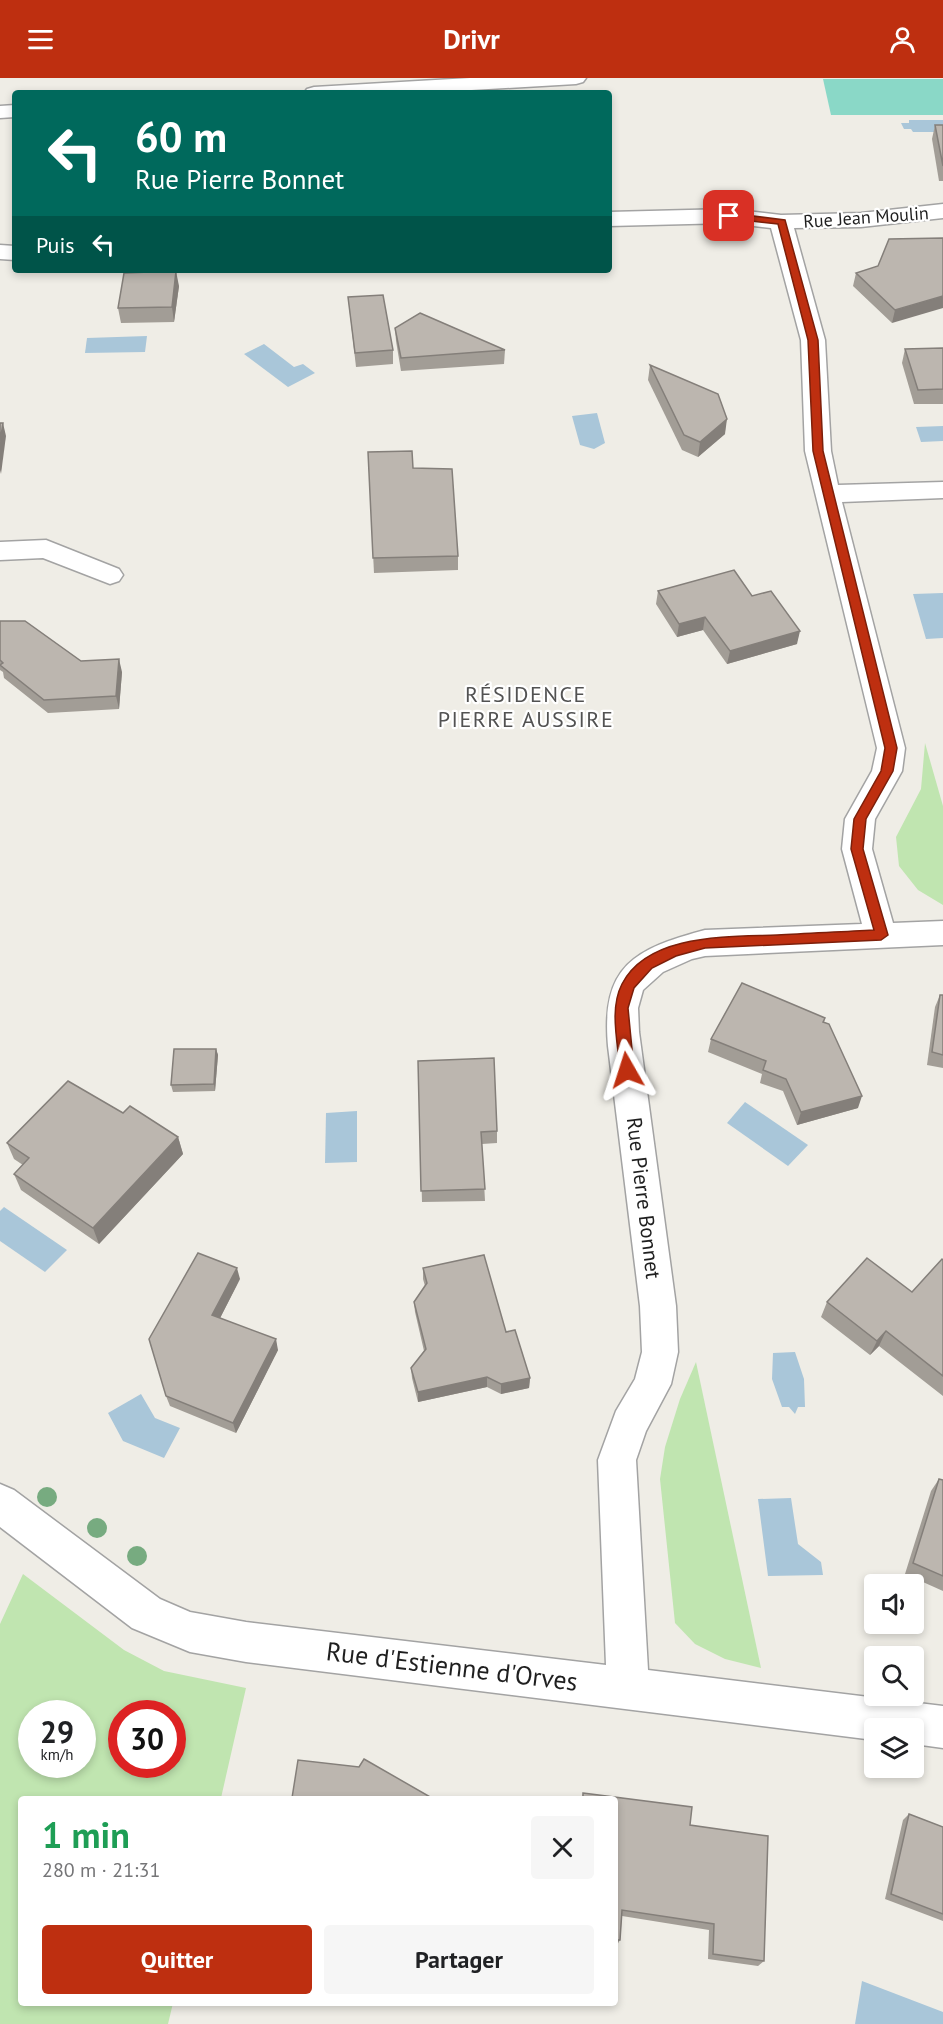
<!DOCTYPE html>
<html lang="fr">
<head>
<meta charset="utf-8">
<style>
  :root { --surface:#fff; --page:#f6f6f6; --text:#202124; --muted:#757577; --accent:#be2f10 }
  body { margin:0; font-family:"PT Sans",sans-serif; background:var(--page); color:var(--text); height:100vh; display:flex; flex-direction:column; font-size:22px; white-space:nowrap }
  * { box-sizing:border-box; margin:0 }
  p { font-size:20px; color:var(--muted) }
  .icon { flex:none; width:33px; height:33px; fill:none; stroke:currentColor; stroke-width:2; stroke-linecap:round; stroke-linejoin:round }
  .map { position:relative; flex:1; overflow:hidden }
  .panel { position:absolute; left:18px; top:1718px; width:600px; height:210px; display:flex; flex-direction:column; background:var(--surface); border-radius:6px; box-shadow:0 3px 9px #0003 }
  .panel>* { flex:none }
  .top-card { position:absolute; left:12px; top:12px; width:600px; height:183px; border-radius:6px; box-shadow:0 3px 9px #0003; background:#00695c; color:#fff; overflow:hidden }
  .controls { position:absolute; left:864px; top:1496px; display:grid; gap:12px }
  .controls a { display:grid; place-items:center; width:60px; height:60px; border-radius:6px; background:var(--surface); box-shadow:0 3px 9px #0003; font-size:30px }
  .speed { position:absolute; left:18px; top:1622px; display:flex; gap:12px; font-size:30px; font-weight:700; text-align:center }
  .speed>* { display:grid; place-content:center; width:78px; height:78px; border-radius:50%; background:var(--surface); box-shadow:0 3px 9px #0003; line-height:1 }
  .speed small { font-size:15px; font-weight:400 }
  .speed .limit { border:9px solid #d22; background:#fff; color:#111 }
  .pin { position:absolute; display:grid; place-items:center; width:51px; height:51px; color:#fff; margin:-26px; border-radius:12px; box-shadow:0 3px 9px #0006 }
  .me { position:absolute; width:66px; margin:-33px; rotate:354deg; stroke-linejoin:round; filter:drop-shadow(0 0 4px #0008) }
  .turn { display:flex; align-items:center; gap:21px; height:126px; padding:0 24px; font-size:27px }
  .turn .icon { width:78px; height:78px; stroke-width:2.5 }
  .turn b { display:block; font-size:42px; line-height:51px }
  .then { display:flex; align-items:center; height:57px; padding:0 24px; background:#0003; gap:12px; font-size:22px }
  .round { display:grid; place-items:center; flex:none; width:63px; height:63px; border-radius:6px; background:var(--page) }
  .summary { display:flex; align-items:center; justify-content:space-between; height:102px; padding:0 24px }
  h1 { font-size:36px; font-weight:700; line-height:45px; color:#1e9e55 }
  .primary-button { display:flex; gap:12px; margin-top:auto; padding:12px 24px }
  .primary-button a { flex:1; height:69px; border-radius:6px; background:var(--accent); color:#fff; font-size:24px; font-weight:700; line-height:69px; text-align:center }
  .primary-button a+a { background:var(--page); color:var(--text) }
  header { display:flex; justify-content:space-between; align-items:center; height:78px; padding:0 24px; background:var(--accent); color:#fff; font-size:27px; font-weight:700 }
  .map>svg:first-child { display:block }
</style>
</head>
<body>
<header><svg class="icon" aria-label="menu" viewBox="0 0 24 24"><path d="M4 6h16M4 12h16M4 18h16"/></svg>Drivr<svg class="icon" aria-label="person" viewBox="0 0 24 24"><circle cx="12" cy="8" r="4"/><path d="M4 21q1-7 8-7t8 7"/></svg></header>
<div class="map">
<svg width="943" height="1946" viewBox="0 0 943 1946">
  <rect width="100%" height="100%" fill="#efede6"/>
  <g fill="#c0e5b0" fill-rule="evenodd">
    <polygon points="925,665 943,728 943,827 918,812 899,788 896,759 921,711"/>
    <polygon points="696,1284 761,1590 725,1581 695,1566 675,1545 660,1401 665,1369 680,1321"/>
    <path d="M23 1496 124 1572 164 1593 246 1610 221 1720H21V1924L173 1925 168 1946H0V1546ZM32 1635H82V1686H32ZM122 1635H172V1686H122Z"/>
  </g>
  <polygon fill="#8ad8c7" points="823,1 943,1 943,37 831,37"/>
  <g fill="#a9c6d9">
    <polygon points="909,42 943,42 943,54 913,54 911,51 904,51 901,45 909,45"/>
    <polygon points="147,258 145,274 85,275 87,260"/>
    <polygon points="264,266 294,289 303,286 315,295 288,309 244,276"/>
    <polygon points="597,335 605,365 594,371 580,367 572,338"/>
    <polygon points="943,348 943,363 921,364 916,349"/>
    <polygon points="943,515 943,560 926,561 913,516"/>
    <polygon points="745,1024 808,1067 788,1088 727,1045"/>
    <polygon points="357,1033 357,1084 325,1085 326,1035"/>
    <polygon points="4,1129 67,1172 45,1194 0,1163 0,1133"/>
    <polygon points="795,1274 804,1301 805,1329 798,1329 795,1336 789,1329 782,1329 772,1301 773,1275"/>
    <polygon points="141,1316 155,1340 180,1350 164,1380 123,1363 108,1335"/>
    <polygon points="791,1420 798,1466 821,1484 823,1497 768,1498 758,1421"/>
    <polygon points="862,1903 943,1934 943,1946 855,1946"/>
  </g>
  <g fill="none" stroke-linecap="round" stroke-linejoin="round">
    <g stroke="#a3a3a3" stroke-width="3">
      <g id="minor">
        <path d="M943 126V140L861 149 794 150 825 262 831 373 838 407 943 404V420L842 424 905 670 902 693 875 741 872 771 893 845 943 843V867L705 878 692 881 663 894 643 912 638 930 639 954 676 1228 678 1274 671 1306 646 1353 636 1382 648 1592 943 1628V1670L914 1666V1650H874V1662L246 1584 190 1574 132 1550 0 1449V1406L14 1412 160 1521 190 1534 246 1544 606 1587 598 1382 616 1333 635 1301 642 1274 640 1228 608 968C601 888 634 871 705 852L862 846 842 771 845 741 872 693 877 670 805 373 801 262 771 150 729 145 609 148V134L729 131 781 137 861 135Z"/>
        <polygon points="0,167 15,168 15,182 0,181"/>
        <polygon points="46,462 119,491 123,497 119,503 110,506 43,480 0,482 0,464"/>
      </g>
    </g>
    <g stroke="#a3a3a3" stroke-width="3">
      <g id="tertiary">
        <polygon points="470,0 586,0 583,4 576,6 420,15 304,15 307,11 314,9"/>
        <polygon points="15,27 15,39 0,40 0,28"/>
      </g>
    </g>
    <use href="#minor" fill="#fff" fill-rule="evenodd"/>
    <use href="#tertiary" fill="#fff" fill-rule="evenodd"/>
  </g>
  <g fill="#77ab80">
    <circle cx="47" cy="1419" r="10"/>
    <circle cx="97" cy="1450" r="10"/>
    <circle cx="137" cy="1478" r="10"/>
  </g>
  <g fill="#a29d96">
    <polygon points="935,47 943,47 943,103 939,103 932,61"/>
    <polygon points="943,160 892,245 853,208 856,195 878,188"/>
    <polygon points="179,208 174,244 121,245 118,230"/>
    <polygon points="348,219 393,272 393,286 356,289"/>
    <polygon points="395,250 505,272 504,286 401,293 396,263"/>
    <polygon points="943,270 943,326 914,326 902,285 905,271"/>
    <polygon points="650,287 725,356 698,379 682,372 648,302"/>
    <polygon points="368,374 413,390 458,478 458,492 374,495"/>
    <polygon points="658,513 752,518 797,566 727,586 703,552 677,559 656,526"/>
    <polygon points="0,543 81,583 122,594 119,631 48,635 4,600 3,594 0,592"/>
    <polygon points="940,917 943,917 943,990 927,987 935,929"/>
    <polygon points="825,940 824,945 858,1030 797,1047 783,1013 760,1005 762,996 708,974 711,961"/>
    <polygon points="216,971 218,977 215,1013 173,1014 171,1007"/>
    <polygon points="418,983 497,1053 497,1065 482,1066 485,1123 422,1124"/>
    <polygon points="123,1035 178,1059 183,1076 99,1166 21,1112 14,1096 23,1087 14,1081 7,1065"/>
    <polygon points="943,1182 943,1318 879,1268 870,1277 821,1239 827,1224 912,1214"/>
    <polygon points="423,1190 506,1254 530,1300 529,1310 501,1316 487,1309 418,1324 412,1300 411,1290 424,1273 415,1234 414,1224 425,1208 423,1201"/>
    <polygon points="240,1201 220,1240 278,1272 236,1355 170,1328 166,1318"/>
    <polygon points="939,1401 943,1402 943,1513 905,1496 931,1413"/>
    <polygon points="583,1715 692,1729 690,1747 768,1758 764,1883 758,1888 708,1881 709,1852 622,1838 620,1862 617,1867 615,1867 615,1720 582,1720"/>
    <polygon points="909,1736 943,1749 943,1843 885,1821 903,1742"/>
  </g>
  <g fill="#847f7a">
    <polygon points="176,193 179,208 174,244 172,229"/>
    <polygon points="943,218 943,230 892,245 895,232"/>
    <polygon points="727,341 725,356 698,379 700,364"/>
    <polygon points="3,345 6,358 1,396 0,392 0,364"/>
    <polygon points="705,539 703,552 677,559 679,546"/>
    <polygon points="800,553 797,566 727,586 730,573"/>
    <polygon points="119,581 122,594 119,631 116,618"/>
    <polygon points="216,971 218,977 215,1013 214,1006"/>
    <polygon points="862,1018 858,1030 797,1047 801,1034"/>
    <polygon points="178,1059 183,1076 99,1166 93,1150"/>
    <polygon points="237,1190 240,1201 216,1248 212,1237"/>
    <polygon points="886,1253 879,1268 870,1277 877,1263"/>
    <polygon points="276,1261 278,1272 236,1355 233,1345"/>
    <polygon points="487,1299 487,1309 418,1324 418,1314"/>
    <polygon points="530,1300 529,1310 501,1316 501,1306"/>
  </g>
  <g fill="#bcb6af" stroke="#847f7a" stroke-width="1.5">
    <polygon points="935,47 943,47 943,88"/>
    <polygon points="943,160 943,218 895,232 856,195 878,188 889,161"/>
    <polygon points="176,193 172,229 118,230 124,195"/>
    <polygon points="383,217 393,272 355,275 348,219"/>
    <polygon points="420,235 505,272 401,280 395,250"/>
    <polygon points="943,270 943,311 918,312 905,271"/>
    <polygon points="650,287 718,316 727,341 700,364 684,357"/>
    <polygon points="0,345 3,345 0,364"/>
    <polygon points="412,373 413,390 452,391 458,478 373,480 368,374"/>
    <polygon points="734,492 752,518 771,513 800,553 730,573 705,539 679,546 658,513"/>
    <polygon points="0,543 25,543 81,583 119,581 116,618 44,622 0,587 3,585 0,582"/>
    <polygon points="742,905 825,940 823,944 829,946 862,1018 801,1034 786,1001 763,992 766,983 711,961"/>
    <polygon points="940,917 943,917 943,977 932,974"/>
    <polygon points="174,971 216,971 214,1006 171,1007"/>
    <polygon points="494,980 497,1053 481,1054 485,1111 421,1113 418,983"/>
    <polygon points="68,1003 123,1035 130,1028 178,1059 93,1150 14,1096 29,1080 7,1065"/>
    <polygon points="198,1175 237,1190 212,1237 276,1261 233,1345 166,1318 149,1261"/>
    <polygon points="484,1177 506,1254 515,1252 530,1300 501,1306 487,1299 418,1314 411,1290 426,1271 414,1224 427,1205 423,1190"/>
    <polygon points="867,1180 912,1214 942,1181 943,1182 943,1298 886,1253 877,1263 827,1224"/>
    <polygon points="939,1401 943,1402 943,1498 913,1485"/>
    <polygon points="364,1681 432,1720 292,1720 298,1682 359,1689"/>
    <polygon points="583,1715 692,1729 690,1747 768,1758 764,1883 713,1876 714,1846 622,1832 620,1862 615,1862 615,1720 583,1720"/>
    <polygon points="909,1736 943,1749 943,1836 891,1816"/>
  </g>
  <path fill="#be2f10" stroke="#7c1f0a" stroke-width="1.5" d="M729 135 785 142 818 262 823 373 897 670 893 693 866 741 863 771 888 857 881 862 705 870 676 878 652 890 634 910 628 930 634 992 627 998 620 992C618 965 609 931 622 906 648 855 729 859 777 857 809 855 841 854 874 852L851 771 854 741 881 693 885 670 813 373 808 262 778 146 726 140V136Z"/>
  <g text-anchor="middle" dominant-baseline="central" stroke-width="4.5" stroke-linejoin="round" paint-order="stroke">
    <g font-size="18" fill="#1f1f1f" stroke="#fff">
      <text transform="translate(866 139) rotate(-4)">Rue Jean Moulin</text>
    </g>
    <g font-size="21" fill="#1f1f1f" stroke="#fff">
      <text transform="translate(644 1120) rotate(83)">Rue Pierre Bonnet</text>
    </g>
    <g font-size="22" letter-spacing="1.5" fill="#525252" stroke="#fff">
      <text x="526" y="616">RÉSIDENCE<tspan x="526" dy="25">PIERRE AUSSIRE</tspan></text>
    </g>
    <g font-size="26" fill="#1f1f1f" stroke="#fff">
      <text transform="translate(452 1588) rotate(7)">Rue d'Estienne d'Orves</text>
    </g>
  </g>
</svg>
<div class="controls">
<a><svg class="icon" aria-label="sound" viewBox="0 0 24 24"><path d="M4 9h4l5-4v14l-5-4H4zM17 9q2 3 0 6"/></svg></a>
<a><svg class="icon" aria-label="search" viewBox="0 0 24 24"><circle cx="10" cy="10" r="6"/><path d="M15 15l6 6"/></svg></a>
<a><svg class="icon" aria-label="layers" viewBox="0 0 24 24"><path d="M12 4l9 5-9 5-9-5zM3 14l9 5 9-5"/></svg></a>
</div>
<div class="speed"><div>29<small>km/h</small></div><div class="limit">30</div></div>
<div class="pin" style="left:729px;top:138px;background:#d93025"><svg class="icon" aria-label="arrive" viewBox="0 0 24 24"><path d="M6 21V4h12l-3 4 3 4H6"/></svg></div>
<svg class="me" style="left:627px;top:992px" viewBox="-20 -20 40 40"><path d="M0-17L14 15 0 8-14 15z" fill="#be2f10" stroke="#fff" stroke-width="4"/></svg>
<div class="top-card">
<div class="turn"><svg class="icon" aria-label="left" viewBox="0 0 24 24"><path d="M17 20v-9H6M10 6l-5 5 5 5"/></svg><div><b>60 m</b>Rue Pierre Bonnet</div></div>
<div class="then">Puis<svg class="icon" aria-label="left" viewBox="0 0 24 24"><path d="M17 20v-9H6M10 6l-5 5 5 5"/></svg></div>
</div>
<section class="panel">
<div class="summary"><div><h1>1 min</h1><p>280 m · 21:31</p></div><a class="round"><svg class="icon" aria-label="close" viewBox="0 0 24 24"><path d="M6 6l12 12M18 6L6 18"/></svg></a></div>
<div class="primary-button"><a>Quitter</a><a>Partager</a></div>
</section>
</div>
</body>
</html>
